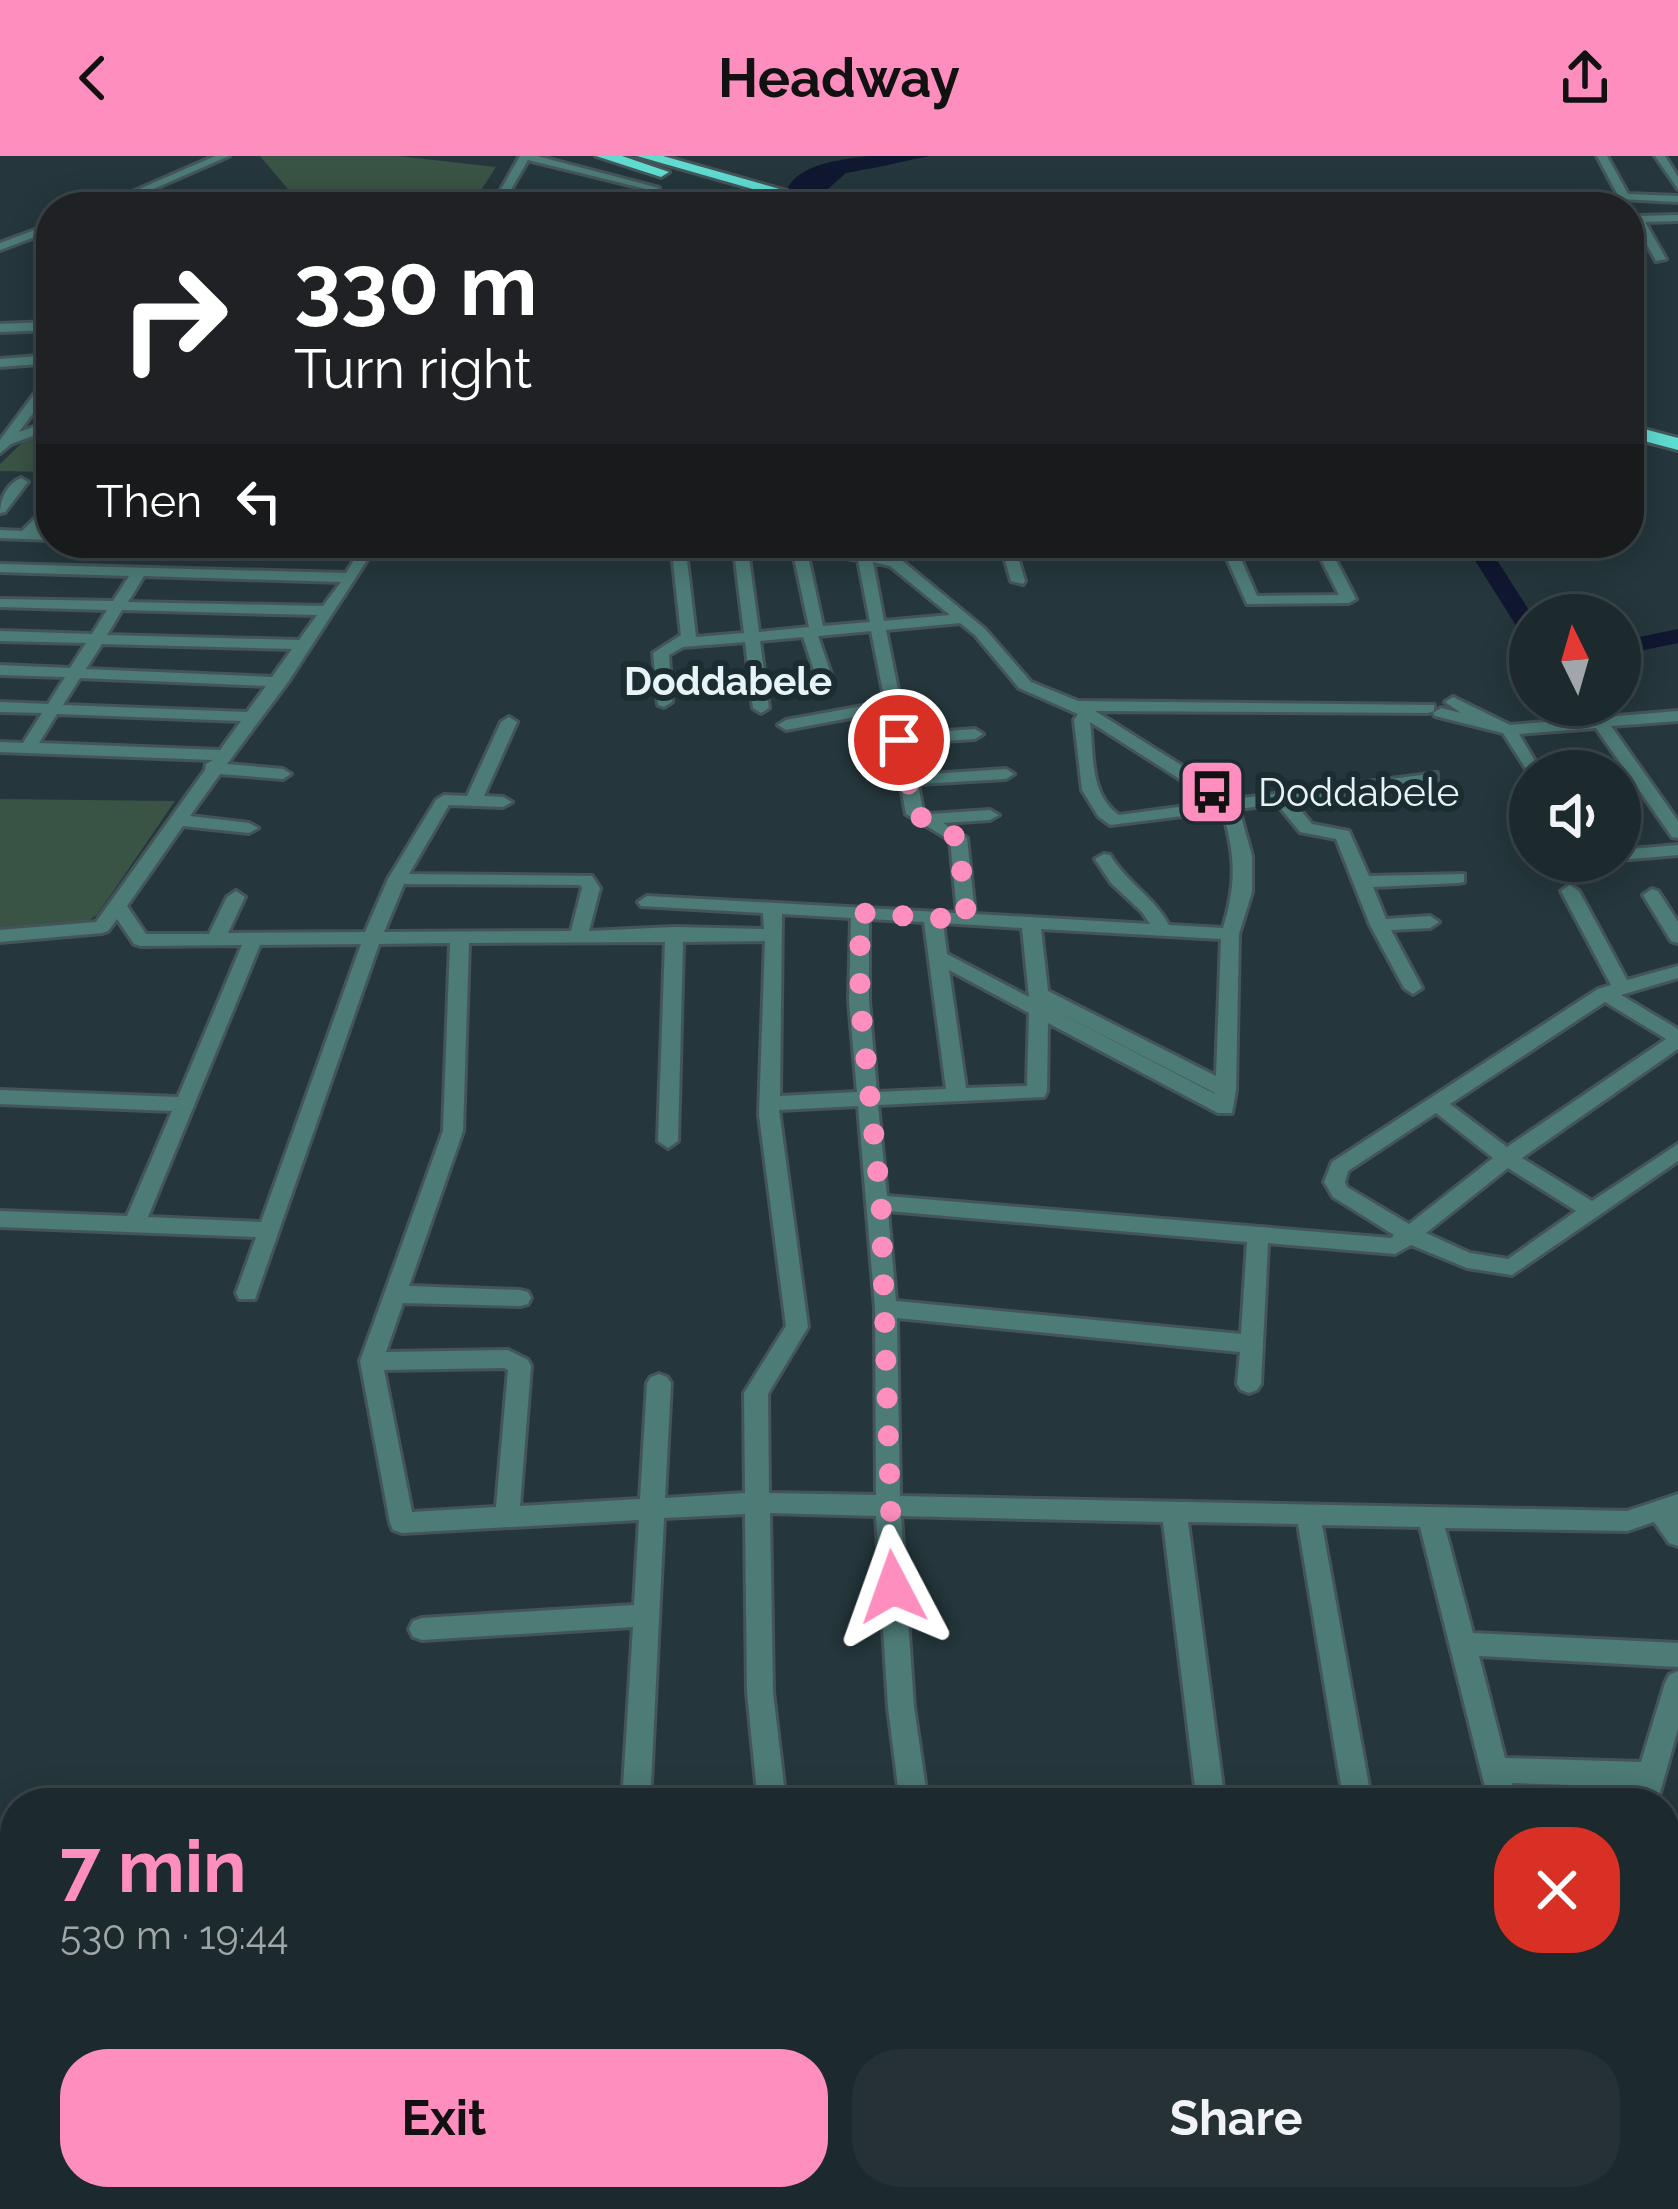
<!DOCTYPE html>
<html lang="en">
<head>
<meta charset="utf-8">
<style>
  :root { --surface:#1c292d; --page:#253135; --text:#f1f3f6; --muted:#a0a6aa; --line:#3a4549; --accent:#fd8ebe }
  body { margin:0; font-family:Raleway,sans-serif; background:var(--page); color:var(--text); height:100vh; display:flex; flex-direction:column; font-size:45px; white-space:nowrap }
  * { box-sizing:border-box; margin:0 }
  p { font-size:39px; color:var(--muted) }
  .icon { flex:none; width:66px; height:66px; fill:none; stroke:currentColor; stroke-width:2; stroke-linecap:round; stroke-linejoin:round }
  .map { position:relative; flex:1; overflow:hidden }
  .side { position:absolute; left:0px; top:1632px; width:1680px; height:423px; display:flex; flex-direction:column; background:var(--surface); border-radius:48px 48px 0 0; box-shadow:0 6px 30px #0003,0 0 0 3px var(--line) }
  .side>* { flex:none }
  .banner { position:absolute; left:36px; top:36px; width:1608px; height:366px; border-radius:48px; box-shadow:0 6px 30px #0003,0 0 0 3px var(--line); background:#202124; color:#fff; overflow:hidden }
  .needle { width:78px; rotate:355deg }
  .buttons { position:absolute; left:1509px; top:438px; display:grid; gap:24px }
  .buttons a { display:grid; place-items:center; width:132px; height:132px; border-radius:50%; background:var(--surface); box-shadow:0 6px 30px #0003,0 0 0 3px var(--line); font-size:60px }
  .pin { position:absolute; display:grid; place-items:center; width:102px; height:102px; color:#fff; margin:-51px; border:6px solid #fff; border-radius:50%; box-shadow:0 3px 12px #0007 }
  .me { position:absolute; width:132px; margin:-66px; rotate:356deg; stroke-linejoin:round; filter:drop-shadow(0 0 9px #0008) }
  .turn { display:flex; align-items:center; gap:42px; height:252px; padding:0 60px; font-size:54px }
  .turn .icon { width:156px; height:156px; stroke-width:2.5 }
  .turn b { display:block; font-size:84px; line-height:102px }
  .then { display:flex; align-items:center; height:114px; padding:0 60px; background:#0003; gap:24px; font-size:45px }
  .round { display:grid; place-items:center; flex:none; width:126px; height:126px; border-radius:48px; background:var(--page) }
  .overview { display:flex; align-items:center; justify-content:space-between; height:204px; padding:0 60px }
  h1 { font-size:72px; font-weight:700; line-height:90px; color:var(--accent) }
  .cta { display:flex; gap:24px; margin-top:auto; padding:24px 60px }
  .cta a { flex:1; height:138px; border-radius:48px; background:var(--accent); color:#111; font-size:48px; font-weight:700; line-height:138px; text-align:center }
  .cta a+a { background:var(--page); color:var(--text) }
  header { display:flex; justify-content:space-between; align-items:center; height:156px; padding:0 60px; background:var(--accent); color:#111; font-size:54px; font-weight:700 }
  .map>svg:first-child { display:block }
</style>
</head>
<body>
<header><svg class="icon" aria-label="back" viewBox="0 0 24 24"><path d="M15 5l-7 7 7 7"/></svg>Headway<svg class="icon" aria-label="share" viewBox="0 0 24 24"><path d="M12 15V3M7 8l5-5 5 5M5 13v7h14v-7"/></svg></header>
<div class="map">
<svg width="1678" height="2053" viewBox="0 0 1678 2053">
  <rect width="100%" height="100%" fill="#25373c"/>
  <g fill="#395344">
    <polygon points="260,0 398,0 496,11 470,51 303,51"/>
    <polygon points="51,275 51,316 0,315 0,308 29,280"/>
    <polygon points="0,643 175,645 97,759 81,769 0,775"/>
  </g>
  <path fill="#101730" d="M867 0H930L846 17 819 41 787 33C800 7 841 4 867 0Z"/>
  <g fill="none" stroke-linecap="round" stroke-linejoin="round">
    <g fill="#101730" fill-rule="evenodd">
      <path d="M882 0H912C891 13 862 11 838 19 808 29 820 51 773 51L800 36 820 14Z"/>
      <polygon points="1464,387 1486,387 1532,459 1530,481 1522,479"/>
      <polygon points="1678,473 1678,487 1620,499 1620,485"/>
    </g>
    <g stroke="#44555a" stroke-width="6">
      <g id="minor">
        <polygon points="215,0 229,0 112,51 98,51"/>
        <polygon points="520,0 537,0 659,32 654,35 528,4 501,51 491,51"/>
        <polygon points="1597,0 1607,0 1628,38 1678,40 1678,46 1620,43"/>
        <polygon points="1655,0 1665,0 1678,21 1678,33"/>
        <polygon points="517,36 624,42 629,45 624,48 513,41"/>
        <polygon points="1678,59 1678,65 1645,66 1666,103 1656,105 1633,63 1638,60"/>
        <polygon points="51,68 51,75 0,94 0,87"/>
        <polygon points="51,166 51,174 0,176 0,168"/>
        <polygon points="51,199 51,207 0,211 0,203"/>
        <polygon points="51,220 51,233 19,276 51,265 51,273 11,288 0,297 0,284 47,221"/>
        <path d="M21 322 28 326 5 356 0 357C0 343 7 328 21 322Z"/>
        <polygon points="51,347 51,359 37,375 51,376 51,384 0,382 0,374 22,375"/>
        <path d="M176 387H378L288 526 227 608 283 613 291 618 283 623 220 618 190 660 249 667 258 672 249 677 183 670 127 750 146 778H209L227 741 236 735 245 741 228 777 365 776 388 723 436 644 444 639 467 640 501 566 509 561 517 566 484 640 503 641 512 646 503 651 449 649 409 718 592 720 600 732 589 775 674 771 764 773 763 757 641 750 638 746 647 740 957 757 950 684 906 658 887 555 786 574 778 569 786 564 885 546 871 475 818 480 833 524 825 529 817 524 803 481 760 485 769 552 761 557 753 552 745 486 683 491 669 499 672 546 664 551 658 549 653 497 681 479 671 387H685L696 481 744 477 733 387H747L759 476 809 471 792 392 778 387H810L900 403 985 473 1031 526 1078 545 1434 549V555L1428 557 1095 555 1235 643 1437 617V625L1431 626 1293 645 1312 668 1349 675 1369 720 1464 718V726L1458 727 1373 731 1386 763 1430 760 1439 766 1430 772 1391 774 1422 832 1413 838 1404 832 1370 769 1336 683 1300 676 1277 648 1239 653 1252 700V736L1239 778 1236 934 1232 957H1218L1048 867 1047 936 1044 941 878 949 887 1040 1391 1082 1394 1079 1333 1041 1324 1026 1332 1006 1598 833 1611 829 1561 735 1570 729 1579 735 1627 824 1678 810V822L1621 839 1678 873V893L1522 1002 1592 1045 1678 988V1005L1512 1119 1467 1112 1411 1089 1395 1098 1268 1087 1261 1228 1257 1234 1249 1237 1241 1234 1237 1228 1240 1196 897 1162 900 1340 1627 1355 1678 1338V1390L1669 1387 1654 1366 1627 1375 1445 1372 1473 1477 1678 1487V1511L1479 1500 1505 1602 1641 1606 1665 1527 1669 1519 1678 1515V1573L1657 1647H1629L1634 1631 1512 1627 1517 1647H1489L1420 1371 1322 1369 1372 1647H1344L1298 1368 1188 1366 1225 1647H1197L1163 1366 901 1360 914 1551 928 1647H900L888 1551 876 1360 770 1357 773 1536 786 1647H758L747 1536 745 1358 664 1362 650 1647H622L633 1471 422 1484 413 1481 409 1473 413 1465 422 1462 634 1449 639 1364 402 1377 393 1374 390 1367 360 1205 443 975 450 787 379 788 255 1143H239L236 1137 256 1081 0 1071V1055L127 1060 172 955 0 948V934L178 941 242 789 141 790 134 788 117 763 108 775 102 777 0 786V774L96 766 205 614 206 608 213 604 0 596V586L23 587 42 557 0 556V546L48 548 65 521 0 519V509L70 512 86 487 0 485V475L92 478 107 454 0 451V443L113 445 129 420 0 416V408L346 417 359 396 183 391ZM807 395 858 404 870 466 823 470ZM873 406 890 410 950 459 884 465ZM144 420 341 426 323 450 128 446ZM122 454 317 459 299 484 107 479ZM960 467 975 479 1019 532 1078 558 1074 564 1082 634 1098 660 1110 669 1223 655C1235 702 1237 725 1223 772L1169 769C1154 741 1126 726 1110 699L1104 698 1095 703 1111 727 1142 756 1150 768 975 758 967 682 943 667 990 664 999 659 990 654 930 658 923 655 918 628 1006 623 1014 618 1006 613 916 619 909 587 975 583 983 578 975 573 907 578 886 474ZM102 488 292 493 272 521 86 513ZM80 522 266 530 247 556 63 549ZM57 558 241 565 220 594 39 587ZM1090 566 1216 646 1119 659C1089 638 1094 599 1090 566ZM404 728 580 729 582 732 571 775 384 776ZM782 758 851 762 849 845 857 936 780 940ZM869 763 924 766 946 933 877 936 869 845ZM943 767 1022 772 1029 841 947 798ZM1041 773 1221 783 1216 920 1048 835ZM765 785 759 959 786 1170 744 1237 745 1337 665 1342 671 1227 667 1221 659 1218 651 1221 647 1227 640 1343 520 1350 531 1210 528 1204 508 1194 386 1196 403 1147 520 1150 528 1148 531 1142 528 1136 520 1134 409 1130 463 975 469 787 665 786 658 985 668 992 678 985 683 786ZM361 788 261 1066 148 1061 260 789ZM949 814 1029 857 1027 930 966 932ZM1605 846 1666 883 1507 991 1450 948ZM1050 852 1215 937V938ZM858 950 875 1152 876 1339 769 1337 768 1238 808 1171 779 954ZM1436 957 1493 1002 1409 1068 1347 1031 1345 1026 1348 1015ZM1508 1012 1576 1055 1508 1103 1470 1097 1426 1077ZM888 1055 1247 1086 1241 1178 896 1145ZM504 1212 508 1214 496 1351 412 1356 384 1214Z"/>
        <polygon points="1000,387 1014,387 1025,425 1023,428 1011,425"/>
        <polygon points="1220,387 1234,387 1257,440 1339,439 1313,387 1327,387 1356,443 1349,447 1247,448"/>
        <polygon points="1453,541 1510,569 1678,555 1678,565 1611,570 1678,665 1678,682 1672,681 1596,572 1519,578 1541,615 1530,615 1530,619 1503,577 1435,560 1433,557 1441,552 1461,557 1445,546"/>
        <polygon points="1678,689 1678,699 1620,704 1620,694"/>
        <polygon points="1533,705 1556,705 1547,710"/>
        <polygon points="1652,733 1658,735 1678,766 1678,787 1671,785 1643,739"/>
        <polygon points="1665,1756 1678,1761 1678,1790 1665,1785"/>
        <polygon points="0,1901 15,1902 15,1932 0,1931"/>
        <polygon points="15,2029 15,2040 42,2040 37,2053 5,2053"/>
        <rect x="618" y="2040" width="32" height="13"/>
      </g>
    </g>
    <g stroke="#44555a" stroke-width="6">
      <g id="highway">
        <polygon points="596,0 622,0 669,16 661,21"/>
        <polygon points="637,0 663,0 843,51 816,51"/>
        <polygon points="1629,269 1678,282 1678,294 1629,281"/>
      </g>
    </g>
    <use href="#minor" fill="#4d7b76" fill-rule="evenodd"/>
    <use href="#highway" fill="#5fdbd0" fill-rule="evenodd"/>
  </g>
  <g fill="none" stroke-linecap="round" stroke-linejoin="round">
    <polyline stroke="#fd8ebe" stroke-width="21" stroke-dasharray="0 37.8" points="893,1431 881,1047 860,845 860,757 967,764 958,682 915,658 899,584"/>
  </g>
  <defs>
    <g id="bus-square" transform="scale(3.45)"><rect x="-9" y="-9" width="18" height="18" rx="4" fill="#fd8ebe" stroke="#1c2d32"/><path d="M-5-6H5V4H4V6H2V4H-2V6H-4V4H-5ZM-3.5-4V0h7V-4ZM-3.5 1.2v1.5H-2V1.2ZM2 1.2v1.5H3.5V1.2Z" fill="#111"/></g>
  </defs>
  <g fill-rule="evenodd">
    <use href="#bus-square" x="1212" y="636"/>
  </g>
  <g text-anchor="middle" dominant-baseline="central" stroke-width="12" stroke-linejoin="round" paint-order="stroke">
    <g font-size="39" font-weight="bold" fill="#e8f3f6" stroke="#1c2d32">
      <text x="728" y="525">Doddabele</text>
    </g>
    <g font-size="39" fill="#e8f3f6" stroke="#1c2d32" text-anchor="start">
      <text x="1258" y="636">Doddabele</text>
    </g>
  </g>
</svg>
<div class="buttons">
<a><svg class="needle" viewBox="-14 -14 28 28"><path d="M0-13l5 13h-10z" fill="#e53935"/><path d="M0 13l5-13h-10z" fill="#a0a6aa"/></svg></a>
<a><svg class="icon" aria-label="sound" viewBox="0 0 24 24"><path d="M4 9h4l5-4v14l-5-4H4zM17 9q2 3 0 6"/></svg></a>
</div>
<div class="pin" style="left:899px;top:584px;background:#d93025"><svg class="icon" aria-label="arrive" viewBox="0 0 24 24"><path d="M6 21V4h12l-3 4 3 4H6"/></svg></div>
<svg class="me" style="left:893px;top:1431px" viewBox="-20 -20 40 40"><path d="M0-17L14 15 0 8-14 15z" fill="#fd8ebe" stroke="#fff" stroke-width="4"/></svg>
<div class="banner">
<div class="turn"><svg class="icon" aria-label="right" viewBox="0 0 24 24"><path d="M7 20v-9h11M14 6l5 5-5 5"/></svg><div><b>330 m</b>Turn right</div></div>
<div class="then">Then<svg class="icon" aria-label="left" viewBox="0 0 24 24"><path d="M17 20v-9H6M10 6l-5 5 5 5"/></svg></div>
</div>
<section class="side">
<div class="overview"><div><h1>7 min</h1><p>530 m · 19:44</p></div><a class="round" style="background:#d93025;color:#fff"><svg class="icon" aria-label="close" viewBox="0 0 24 24"><path d="M6 6l12 12M18 6L6 18"/></svg></a></div>
<div class="cta"><a>Exit</a><a>Share</a></div>
</section>
</div>
</body>
</html>
